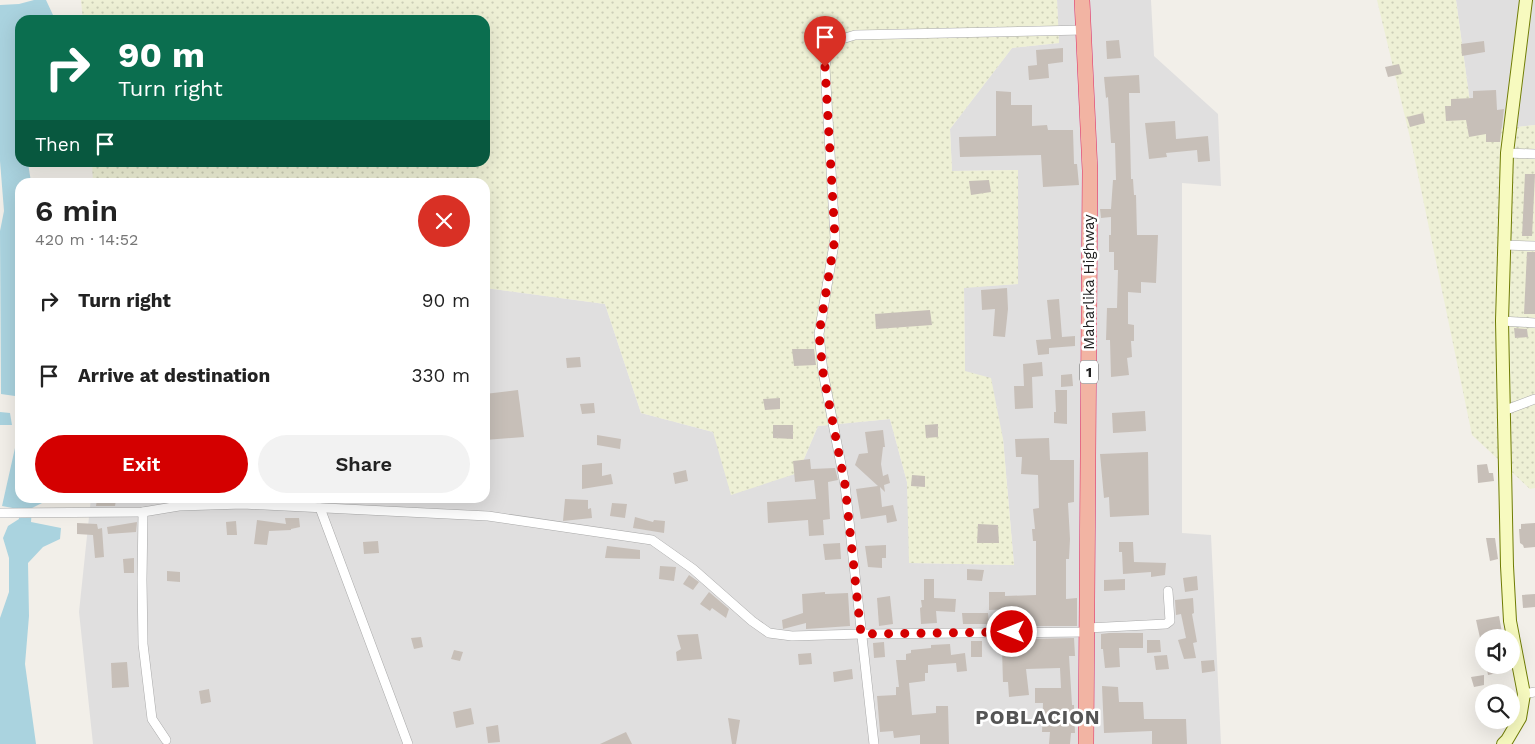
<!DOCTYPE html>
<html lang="en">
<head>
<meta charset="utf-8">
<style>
  :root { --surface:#fff; --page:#f2f2f2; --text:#222; --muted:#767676; --accent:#d40000 }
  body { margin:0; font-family:"Work Sans",sans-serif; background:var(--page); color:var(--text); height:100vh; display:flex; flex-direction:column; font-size:19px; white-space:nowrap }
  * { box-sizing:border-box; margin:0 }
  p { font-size:16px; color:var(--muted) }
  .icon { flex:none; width:28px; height:28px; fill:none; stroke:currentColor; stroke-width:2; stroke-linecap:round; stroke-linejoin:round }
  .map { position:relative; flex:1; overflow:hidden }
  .side { position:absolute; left:15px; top:178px; width:475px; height:325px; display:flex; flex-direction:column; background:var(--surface); border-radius:15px; box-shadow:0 5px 20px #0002 }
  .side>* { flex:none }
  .guide { position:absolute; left:15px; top:15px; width:475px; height:152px; border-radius:15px; box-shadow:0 5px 20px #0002; background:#0b6e4f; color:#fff; overflow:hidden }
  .fabs { position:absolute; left:1475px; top:629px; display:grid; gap:10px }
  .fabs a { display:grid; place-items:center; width:45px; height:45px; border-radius:50%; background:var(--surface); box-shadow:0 5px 20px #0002; font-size:25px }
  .pin { position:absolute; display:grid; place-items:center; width:42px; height:42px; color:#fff; margin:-51px -21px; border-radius:50% 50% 50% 0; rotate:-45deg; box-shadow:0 0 5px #0007 }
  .pin .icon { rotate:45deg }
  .me { position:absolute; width:55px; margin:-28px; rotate:270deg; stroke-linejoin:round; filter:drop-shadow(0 0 4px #0008) }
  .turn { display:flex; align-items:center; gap:18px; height:105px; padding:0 20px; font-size:22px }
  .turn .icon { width:65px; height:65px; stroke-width:2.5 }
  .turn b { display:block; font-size:35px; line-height:42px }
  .then { display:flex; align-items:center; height:48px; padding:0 20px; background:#0003; gap:10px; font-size:19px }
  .round { display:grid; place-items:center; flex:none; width:52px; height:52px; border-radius:26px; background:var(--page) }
  .headline { display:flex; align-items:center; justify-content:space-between; height:85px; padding:0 20px }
  h1 { font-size:30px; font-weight:600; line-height:38px }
  .action { display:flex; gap:10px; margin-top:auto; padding:10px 20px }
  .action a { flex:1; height:58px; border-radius:30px; background:var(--accent); color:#fff; font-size:20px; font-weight:600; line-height:58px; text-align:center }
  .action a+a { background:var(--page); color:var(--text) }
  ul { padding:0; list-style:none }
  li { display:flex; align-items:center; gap:15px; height:75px; padding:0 20px }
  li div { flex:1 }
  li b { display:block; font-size:19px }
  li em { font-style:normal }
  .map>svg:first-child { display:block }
</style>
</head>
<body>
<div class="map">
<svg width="1535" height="744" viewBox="0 0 1535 744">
  <defs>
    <pattern id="farmland-dots" width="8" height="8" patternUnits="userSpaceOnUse" patternTransform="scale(1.25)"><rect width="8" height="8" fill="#eef0d5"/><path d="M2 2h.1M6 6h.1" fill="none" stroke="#ccceb7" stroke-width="1.8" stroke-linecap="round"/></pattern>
  </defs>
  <rect width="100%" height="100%" fill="#f2efe9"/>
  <g fill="#e0dfdf">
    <polygon points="1057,0 1151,0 1154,56 1218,114 1221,186 1182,183 1182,533 1211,535 1221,744 93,744 79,612 91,498 485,498 485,288 605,304 641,413 713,432 798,473 818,426 890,419 907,482 910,563 1014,565 1003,439 965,371 964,287 1018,284 1018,170 952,171 950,129 1012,48 1059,43"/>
    <polygon points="1456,0 1535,0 1535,125 1474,132"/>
  </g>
  <g fill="url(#farmland-dots)">
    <polygon points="81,0 1057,0 1059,43 1012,48 950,129 952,171 1018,170 1018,284 964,288 965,371 991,378 1003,439 1014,565 909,563 907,482 890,419 818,426 798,473 731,495 713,432 641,413 605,304 485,288 485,182 93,182 92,163 485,162 485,20 83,20"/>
    <polygon points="1377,0 1456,0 1474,132 1535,125 1535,488 1530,489 1472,435 1412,146"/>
  </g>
  <g fill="#aad3df">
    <polygon points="34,0 46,0 53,15 51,20 20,20 20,162 28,163 31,182 20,182 20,401 15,396 1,394 0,231 4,211 0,161 0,5 19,4"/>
    <polygon points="0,412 10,413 12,425 0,425"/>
    <polygon points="20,420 20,498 46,498 44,502 32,508 31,522 61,528 60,539 43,547 28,563 29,616 25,664 36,744 0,744 0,618 9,592 9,558 3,538 8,526 19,519 18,509 2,506 17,439"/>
  </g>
  <g fill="#c7bfb8">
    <polygon points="1119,40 1121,58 1107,59 1106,41"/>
    <polygon points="1484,41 1485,52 1462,56 1461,44"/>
    <polygon points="1063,48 1063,62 1048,64 1049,78 1029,80 1028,66 1037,65 1036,50"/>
    <polygon points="1399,64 1402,74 1388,77 1385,67"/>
    <polygon points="1139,75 1140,93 1129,93 1131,179 1133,179 1134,195 1136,195 1137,235 1158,235 1156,283 1141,282 1141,293 1128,292 1128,324 1134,325 1134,341 1131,341 1132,357 1127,358 1129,375 1111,377 1110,340 1106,340 1107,308 1117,308 1118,270 1114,270 1114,252 1109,252 1109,235 1111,235 1111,217 1101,218 1100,209 1111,209 1113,180 1116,180 1115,143 1111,143 1108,97 1106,98 1104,77"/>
    <polygon points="1496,90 1497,110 1504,109 1500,142 1486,142 1486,134 1469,137 1466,120 1446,121 1445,106 1451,106 1451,99 1473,98 1473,91"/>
    <polygon points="996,91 1011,92 1011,105 1032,105 1032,126 1047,125 1048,130 1073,130 1074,164 1077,164 1079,185 1043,187 1041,155 960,157 959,137 996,136"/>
    <polygon points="1423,113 1425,123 1410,127 1407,117"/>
    <polygon points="1175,121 1176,139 1208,136 1210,161 1198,162 1197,150 1166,153 1167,157 1149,159 1145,123"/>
    <polygon points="1525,174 1535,174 1532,236 1522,236"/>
    <polygon points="989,180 991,192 971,195 969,181"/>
    <polygon points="1527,252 1535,252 1535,314 1524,314"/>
    <polygon points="1007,288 1008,309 1005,337 993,336 995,309 982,310 981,290"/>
    <polygon points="1059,299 1062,337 1075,336 1075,346 1049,348 1049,354 1038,355 1036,340 1051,339 1047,300"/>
    <polygon points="930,310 932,325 876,329 875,314"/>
    <polygon points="1514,328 1527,329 1528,337 1515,338"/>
    <polygon points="792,349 814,349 816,365 794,366"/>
    <polygon points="580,357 581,367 567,368 566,358"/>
    <polygon points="1042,362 1043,376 1032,377 1033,408 1015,409 1014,386 1024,386 1023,364"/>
    <polygon points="1072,374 1073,386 1061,387 1061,375"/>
    <polygon points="518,390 524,437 485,440 485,394"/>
    <polygon points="1055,390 1067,390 1067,424 1054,423 1054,412 1056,412"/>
    <polygon points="780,398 780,409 765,410 763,399"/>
    <polygon points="594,403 595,413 582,414 580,404"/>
    <polygon points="1145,411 1146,431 1113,433 1112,413"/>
    <polygon points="938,424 938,437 926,438 925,425"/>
    <polygon points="773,425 793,425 793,439 773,438"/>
    <polygon points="883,430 885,447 883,447 881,464 883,476 888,474 890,483 884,485 885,492 880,487 882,507 893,505 897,521 887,523 886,515 861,519 856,489 878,486 855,465 859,454 868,453 865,432"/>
    <polygon points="597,435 621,439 620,449 597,445"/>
    <polygon points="1049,438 1050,460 1074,460 1074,502 1068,503 1070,539 1069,559 1066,559 1066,599 1077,598 1077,626 1028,626 1027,620 1012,620 1012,609 989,610 989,592 1005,592 1005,596 1036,595 1036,541 1033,541 1032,529 1035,529 1033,509 1039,508 1038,475 1021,474 1022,457 1016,457 1015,439"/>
    <polygon points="1148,452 1149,515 1110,517 1109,497 1104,498 1100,454"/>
    <polygon points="810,459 811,469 835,468 838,480 828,482 830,519 823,520 824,535 809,536 808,520 768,523 767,502 816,499 814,480 795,482 793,461"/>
    <polygon points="602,463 602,476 611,474 613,484 582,489 582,465"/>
    <polygon points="1487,464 1489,473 1493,473 1494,481 1478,483 1477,465"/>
    <polygon points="686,470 688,481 675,484 673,473"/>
    <polygon points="912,475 925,476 925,487 911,486"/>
    <polygon points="330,498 341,498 341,503 329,502"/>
    <polygon points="565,499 588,500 588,509 591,508 592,518 563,521"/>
    <polygon points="97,500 116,500 115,506 96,506"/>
    <polygon points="612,503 627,504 625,518 610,516"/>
    <polygon points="635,517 653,522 654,520 665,521 664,533 633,528"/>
    <polygon points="285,518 299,518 300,527 291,529 291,530 269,531 267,545 254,544 257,520 286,524"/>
    <polygon points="236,521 237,535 227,535 226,522"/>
    <polygon points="137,522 136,532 108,534 107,527"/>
    <polygon points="77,523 97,524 98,529 102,528 104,557 95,558 93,535 77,534"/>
    <polygon points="1535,523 1535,547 1524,548 1523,545 1520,543 1519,529 1521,529 1521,524"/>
    <polygon points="978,524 998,525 999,543 977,543"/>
    <polygon points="1486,538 1495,538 1498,559 1490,561"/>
    <polygon points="378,541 379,553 364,554 363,542"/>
    <polygon points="1119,542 1133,542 1134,562 1166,563 1165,575 1151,577 1151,572 1123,574 1122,552 1119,552"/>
    <polygon points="840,543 841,559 825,560 823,544"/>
    <polygon points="886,545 886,558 882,558 882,568 868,567 865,546"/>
    <polygon points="607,546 640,550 640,559 605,558"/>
    <polygon points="134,558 134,573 124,573 123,559"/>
    <polygon points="660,566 676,567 674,581 659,579"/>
    <polygon points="967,569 984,570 982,581 967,580"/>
    <polygon points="167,571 180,572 180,582 167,581"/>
    <polygon points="689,575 699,582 693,590 683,584"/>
    <polygon points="1197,576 1198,590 1185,592 1183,578"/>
    <polygon points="924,579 934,579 934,598 956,599 955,612 936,611 937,623 921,624 920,608 922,607 921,600 924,600"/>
    <polygon points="1125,579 1125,590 1104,591 1104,580"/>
    <polygon points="709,592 729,609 726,618 712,608 710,611 700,604"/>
    <polygon points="825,592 825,594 848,593 850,626 806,629 806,623 783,629 782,620 803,613 802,594"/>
    <polygon points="1535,594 1535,607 1523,608 1522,595"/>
    <polygon points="890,596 893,624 879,626 877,598"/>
    <polygon points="1193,598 1194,613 1192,614 1197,642 1193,643 1196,658 1184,659 1178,640 1186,638 1181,614 1176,615 1175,600"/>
    <polygon points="962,613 988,613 989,624 963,624"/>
    <polygon points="1499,616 1503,638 1480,638 1476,620"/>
    <polygon points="1109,633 1143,633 1143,648 1119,648 1120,667 1105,668 1103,649 1101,649 1101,634"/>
    <polygon points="698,634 702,659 677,661 676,652 681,649 677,635"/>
    <polygon points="421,637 423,647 414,649 411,638"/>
    <polygon points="1074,638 1075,656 1069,656 1072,705 1074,705 1075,733 1071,733 1070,744 1049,744 1050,732 1042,732 1043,703 1035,703 1035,688 1061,688 1060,668 1026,669 1029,695 1009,697 1008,682 1003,682 1002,650 1029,648 1029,639"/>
    <polygon points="1147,640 1160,640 1161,652 1147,653"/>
    <rect x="971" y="641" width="11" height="16"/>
    <polygon points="884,642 885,657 874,658 873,643"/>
    <polygon points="950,644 951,655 965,653 967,671 957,672 956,663 928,665 928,673 925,673 925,681 909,683 912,715 936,713 936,706 948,706 949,744 920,744 920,735 894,738 893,731 880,732 877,696 896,695 896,687 899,687 896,660 906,660 906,654 911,653 911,650 931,648 931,645"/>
    <polygon points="454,650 463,652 460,661 451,659"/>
    <polygon points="811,653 812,664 799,665 798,654"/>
    <polygon points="1167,655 1169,669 1156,670 1154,656"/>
    <polygon points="1214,660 1215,671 1202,673 1201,661"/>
    <polygon points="127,662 129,687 112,688 111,663"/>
    <polygon points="1486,665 1510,665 1511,670 1488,675"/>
    <polygon points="852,669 853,679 834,682 833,672"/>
    <polygon points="1484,675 1484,685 1474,687 1471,677"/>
    <polygon points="1102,686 1118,687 1119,702 1143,702 1144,719 1186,719 1187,744 1152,744 1152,731 1104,733"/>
    <polygon points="209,689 211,702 201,704 199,691"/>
    <polygon points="471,708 474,724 456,728 453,712"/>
    <polygon points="728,718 740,720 736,744 732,744"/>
    <polygon points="498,725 500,742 488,743 486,727"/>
    <polygon points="626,732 632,744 600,744"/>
  </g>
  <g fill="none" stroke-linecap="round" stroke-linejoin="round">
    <g stroke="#a9a9a9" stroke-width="10">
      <g id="minor">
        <polyline points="1507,153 1535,154"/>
        <polyline points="1504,245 1535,246"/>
        <polyline points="1502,321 1535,323"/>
        <polyline points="1503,411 1535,399"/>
        <polyline points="320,508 408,744"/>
        <polyline points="143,512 142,580 143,644 152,719 166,740"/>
        <polyline points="0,513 143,512 179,506 243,504 488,516 652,540 693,569 752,621 769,633 792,636 861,634 1087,632"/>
        <polyline points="1087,628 1166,624 1170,621 1168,591"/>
        <polyline points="1524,694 1535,692"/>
        <polyline points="874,744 845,485 823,372 819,334 835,238 825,67 829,43 855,35 1083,30"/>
      </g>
    </g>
    <g stroke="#707d05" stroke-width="14">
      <polyline id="secondary" points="1503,744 1507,740 1520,718 1524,694 1510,621 1507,566 1502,321 1507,153 1526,0"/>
    </g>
    <g stroke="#dc2a67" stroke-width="16">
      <polyline id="trunk" points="1082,0 1090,171 1086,744"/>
    </g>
    <use href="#minor" stroke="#fff" stroke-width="9"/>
    <use href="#secondary" stroke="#f7fabf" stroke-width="12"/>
    <use href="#trunk" stroke="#f2b4a3" stroke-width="15"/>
  </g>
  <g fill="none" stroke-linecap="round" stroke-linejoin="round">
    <polyline stroke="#d40000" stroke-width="9" stroke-dasharray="0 16.2" points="825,67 835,238 819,334 823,372 845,485 861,634 1012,632"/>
  </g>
  <g text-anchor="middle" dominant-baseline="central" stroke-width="5" stroke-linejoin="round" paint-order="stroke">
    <rect fill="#fff" stroke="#646464" stroke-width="1" x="1080" y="360.5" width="18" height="23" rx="4"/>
    <g font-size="14" font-weight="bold" fill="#222">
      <text x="1089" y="372">1</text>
    </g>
    <g font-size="15" fill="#222" stroke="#fff">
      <text transform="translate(1089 282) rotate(-90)">Maharlika Highway</text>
    </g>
    <g font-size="20" font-weight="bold" letter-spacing="1" fill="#555" stroke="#fff">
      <text x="1038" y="717">POBLACION</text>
    </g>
  </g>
</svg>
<div class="fabs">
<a><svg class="icon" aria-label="sound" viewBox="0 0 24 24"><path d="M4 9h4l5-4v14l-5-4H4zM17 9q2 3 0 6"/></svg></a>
<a><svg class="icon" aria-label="search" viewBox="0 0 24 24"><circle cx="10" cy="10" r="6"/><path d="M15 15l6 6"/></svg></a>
</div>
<div class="pin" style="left:825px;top:67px;background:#d93025"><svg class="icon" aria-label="arrive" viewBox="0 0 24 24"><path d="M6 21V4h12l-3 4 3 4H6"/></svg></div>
<svg class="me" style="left:1012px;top:632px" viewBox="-20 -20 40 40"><circle r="17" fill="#d40000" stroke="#fff" stroke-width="3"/><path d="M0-11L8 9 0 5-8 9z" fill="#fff"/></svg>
<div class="guide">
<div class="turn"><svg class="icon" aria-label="right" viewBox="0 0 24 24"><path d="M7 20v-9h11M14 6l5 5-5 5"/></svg><div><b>90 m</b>Turn right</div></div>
<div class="then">Then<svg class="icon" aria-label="arrive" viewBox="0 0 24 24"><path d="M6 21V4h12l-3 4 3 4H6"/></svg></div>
</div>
<section class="side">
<div class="headline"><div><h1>6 min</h1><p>420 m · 14:52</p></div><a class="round" style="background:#d93025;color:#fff"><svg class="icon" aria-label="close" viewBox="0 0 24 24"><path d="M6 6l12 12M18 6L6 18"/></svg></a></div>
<ul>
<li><svg class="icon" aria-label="right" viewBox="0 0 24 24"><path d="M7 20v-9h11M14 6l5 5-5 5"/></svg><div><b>Turn right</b></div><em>90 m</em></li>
<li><svg class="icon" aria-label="arrive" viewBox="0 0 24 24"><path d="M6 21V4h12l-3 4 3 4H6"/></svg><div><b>Arrive at destination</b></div><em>330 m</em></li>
</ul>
<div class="action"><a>Exit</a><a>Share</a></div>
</section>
</div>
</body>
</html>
